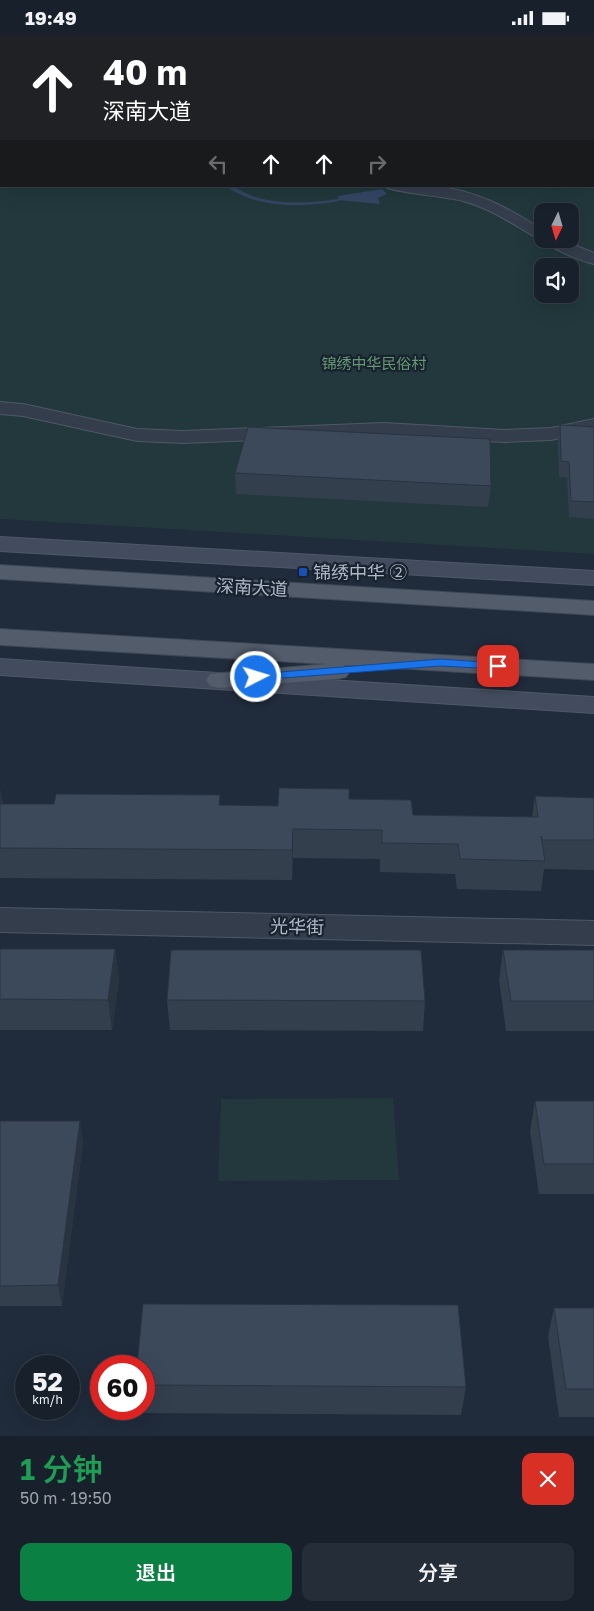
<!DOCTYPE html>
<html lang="zh">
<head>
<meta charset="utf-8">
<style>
  :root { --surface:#18202c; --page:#252d38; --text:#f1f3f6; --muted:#9fa3a9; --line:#363e48; --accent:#0b8043 }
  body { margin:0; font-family:"Golos Text","Noto Sans SC",sans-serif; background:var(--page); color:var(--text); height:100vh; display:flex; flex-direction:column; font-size:19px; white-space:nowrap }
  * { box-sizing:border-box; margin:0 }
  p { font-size:16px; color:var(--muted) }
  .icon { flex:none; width:28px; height:28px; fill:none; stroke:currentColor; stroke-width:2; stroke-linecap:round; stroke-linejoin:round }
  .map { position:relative; height:1401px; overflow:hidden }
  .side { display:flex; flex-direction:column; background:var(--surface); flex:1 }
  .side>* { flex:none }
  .guide { position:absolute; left:0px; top:0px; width:595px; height:152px; box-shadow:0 5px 20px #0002,0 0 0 1px var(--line); background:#202124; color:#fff; overflow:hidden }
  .needle { width:32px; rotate:185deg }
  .controls { position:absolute; left:534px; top:168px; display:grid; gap:10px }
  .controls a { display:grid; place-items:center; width:45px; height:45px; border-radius:10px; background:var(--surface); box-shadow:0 5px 20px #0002,0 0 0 1px var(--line); font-size:25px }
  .speed { position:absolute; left:15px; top:1320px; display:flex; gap:10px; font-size:25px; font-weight:700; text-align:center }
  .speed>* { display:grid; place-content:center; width:65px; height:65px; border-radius:50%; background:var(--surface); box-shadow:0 5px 20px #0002,0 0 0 1px var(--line); line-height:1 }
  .speed small { font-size:12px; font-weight:400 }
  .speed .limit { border:8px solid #d22; background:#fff; color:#111 }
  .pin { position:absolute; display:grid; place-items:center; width:42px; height:42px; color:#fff; margin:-21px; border-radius:10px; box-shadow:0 2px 8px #0006 }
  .me { position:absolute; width:55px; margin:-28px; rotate:85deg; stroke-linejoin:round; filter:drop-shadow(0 0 4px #0008) }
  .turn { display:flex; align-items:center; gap:18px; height:105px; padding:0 20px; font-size:22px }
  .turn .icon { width:65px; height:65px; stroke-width:2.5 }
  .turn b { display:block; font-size:35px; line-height:42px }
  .lanes { display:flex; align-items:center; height:48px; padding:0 20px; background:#0003; justify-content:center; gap:25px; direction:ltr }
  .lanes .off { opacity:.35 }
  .round { display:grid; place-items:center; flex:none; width:52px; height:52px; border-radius:10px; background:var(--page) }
  .headline { display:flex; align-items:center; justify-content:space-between; height:85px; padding:0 20px }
  h1 { font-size:30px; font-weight:600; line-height:38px; color:#1e9e55 }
  .button { display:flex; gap:10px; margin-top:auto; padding:10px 20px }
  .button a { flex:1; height:58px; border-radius:10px; background:var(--accent); color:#fff; font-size:20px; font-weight:600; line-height:58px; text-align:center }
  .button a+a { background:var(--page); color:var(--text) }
  .status { display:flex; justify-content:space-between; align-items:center; height:35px; padding:0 25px; background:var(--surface); direction:ltr }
  .status svg { height:14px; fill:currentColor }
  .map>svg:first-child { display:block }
</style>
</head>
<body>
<div class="status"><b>19:49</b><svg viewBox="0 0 49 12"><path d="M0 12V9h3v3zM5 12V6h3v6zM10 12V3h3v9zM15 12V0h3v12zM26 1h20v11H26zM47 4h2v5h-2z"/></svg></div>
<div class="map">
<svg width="594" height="1401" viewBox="0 0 594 1401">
  <rect width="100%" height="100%" fill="#202b3b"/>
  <g fill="#22383c" fill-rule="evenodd">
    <path d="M0 0H594V519L0 484ZM1 1H594V151H1ZM542 176H570V204H542ZM542 231H570V259H542Z"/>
    <polygon points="393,1063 399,1145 218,1146 221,1064"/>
  </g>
  <polygon fill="#334663" points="382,154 387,159 378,163 380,169 338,165 338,161"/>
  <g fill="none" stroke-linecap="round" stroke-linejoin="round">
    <g fill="#334663" fill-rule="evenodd">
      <rect x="0" y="116" width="1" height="2"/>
      <path d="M226 151C236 151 245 159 255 162 282 170 311 168 338 164L340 165C334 168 325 168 317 169 287 172 251 170 226 151Z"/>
    </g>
    <g stroke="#4f5866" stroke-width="2">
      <g id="pedestrian">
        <path d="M384 151C400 151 416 150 431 151 473 154 508 172 542 195V204H560L594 218V229C545 217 511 179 463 166 450 162 389 157 384 151Z"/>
        <polygon points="0,367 23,369 137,394 183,396 384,388 504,395 551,393 594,384 594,396 551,405 504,407 384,400 183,408 137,406 23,381 0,379"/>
      </g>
    </g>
    <g stroke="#4f5866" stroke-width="2">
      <polygon id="minor" points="0,873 594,886 594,910 0,897"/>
    </g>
    <g stroke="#4f5866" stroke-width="2">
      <g id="secondary">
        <polygon points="0,502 594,536 594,550 0,516"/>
        <polygon points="0,624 594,662 594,678 0,640"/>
      </g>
    </g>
    <g stroke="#3d4654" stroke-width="2">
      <g id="primary">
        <polygon points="0,530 594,566 594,580 0,544"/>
        <polygon points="0,594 594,629 594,645 344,630 350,636 346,642 337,644 219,653 210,651 206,645 210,639 327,629 0,610"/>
      </g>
    </g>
    <use href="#pedestrian" fill="#343d4b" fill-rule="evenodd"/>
    <use href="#minor" fill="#343d4b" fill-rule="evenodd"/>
    <use href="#secondary" fill="#424c5e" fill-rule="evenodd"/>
    <use href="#primary" fill="#525c6b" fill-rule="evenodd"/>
  </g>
  <g fill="#343f4e">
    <polygon points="560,390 594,392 594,484 569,482 567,443 559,442 558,405"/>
    <polygon points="235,438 491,451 488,472 236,459"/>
    <polygon points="0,754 3,769 54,769 220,760 220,770 278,771 349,764 413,780 532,782 535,761 594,763 594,835 544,834 541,856 457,854 455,839 380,837 380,824 293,823 292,845 0,843"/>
    <polygon points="0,914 115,914 119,944 112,995 0,995"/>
    <polygon points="503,915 594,915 594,996 506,996 499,945"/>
    <polygon points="167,965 425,966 423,996 170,995"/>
    <polygon points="535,1066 594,1066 594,1159 539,1159 530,1096"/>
    <polygon points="0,1086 83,1107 62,1271 0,1271"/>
    <polygon points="554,1273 594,1273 594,1382 559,1382 548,1301"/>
    <polygon points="144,1331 466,1352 461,1380 140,1378 139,1374 144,1374"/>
  </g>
  <g fill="#2a3340">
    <polygon points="0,754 5,780 0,798"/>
    <polygon points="293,794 293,823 292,845 292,815"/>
    <polygon points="115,914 119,944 112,995 108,965"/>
    <polygon points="80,1086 83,1107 62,1271 58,1250"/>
  </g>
  <g fill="#3c495b" stroke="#2a3340">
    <polygon points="560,390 594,392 594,467 571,466 569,427 561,426"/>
    <polygon points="248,392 490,404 491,451 235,438"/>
    <polygon points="279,753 349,754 349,764 411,765 413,780 538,782 535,761 594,763 594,805 542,805 541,801 545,826 460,824 458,809 382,808 382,795 293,794 292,815 0,813 0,769 54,769 56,759 220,760 219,770 278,771"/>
    <polygon points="0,914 115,914 108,965 0,964"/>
    <polygon points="171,915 421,915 425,966 167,965"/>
    <polygon points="503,915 594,915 594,966 511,966"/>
    <polygon points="535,1066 594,1066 594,1129 544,1129"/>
    <polygon points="0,1086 80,1086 58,1250 0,1251"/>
    <polygon points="143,1269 458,1270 466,1352 144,1350 144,1331 137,1331"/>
    <polygon points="554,1273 594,1273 594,1354 566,1354"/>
  </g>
  <polygon fill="#1a73e8" stroke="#114b97" points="440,624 498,628 503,631 498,634 440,631 256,645 250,642 256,639"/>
  <rect fill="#1a4fb4" stroke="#19222f" stroke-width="2" x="298" y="532" width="10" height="10" rx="2.5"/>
  <g text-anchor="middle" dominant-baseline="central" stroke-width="4.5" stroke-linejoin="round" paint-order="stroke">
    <g font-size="15" fill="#659972" stroke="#19222f">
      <text x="374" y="328">锦绣中华民俗村</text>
    </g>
    <g font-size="18" fill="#afb8c7" stroke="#19222f" text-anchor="start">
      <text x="313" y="537">锦绣中华 ②</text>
    </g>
    <g font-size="18" fill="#afb8c7" stroke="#19222f">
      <text transform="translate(252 552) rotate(3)">深南大道</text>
      <text transform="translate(297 891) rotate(1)">光华街</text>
    </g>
  </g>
</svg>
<div class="controls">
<a><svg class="needle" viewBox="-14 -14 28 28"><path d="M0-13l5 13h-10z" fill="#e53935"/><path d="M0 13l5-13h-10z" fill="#9fa3a9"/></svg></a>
<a><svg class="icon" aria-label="sound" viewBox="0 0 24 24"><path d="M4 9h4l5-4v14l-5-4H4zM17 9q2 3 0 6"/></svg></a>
</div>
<div class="speed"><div>52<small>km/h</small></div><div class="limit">60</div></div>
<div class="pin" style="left:498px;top:631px;background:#d93025"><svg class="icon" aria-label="arrive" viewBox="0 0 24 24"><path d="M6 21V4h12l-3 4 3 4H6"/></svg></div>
<svg class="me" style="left:256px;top:642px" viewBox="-20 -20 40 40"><circle r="17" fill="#1a73e8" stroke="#fff" stroke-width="3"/><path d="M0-11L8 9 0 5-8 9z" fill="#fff"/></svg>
<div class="guide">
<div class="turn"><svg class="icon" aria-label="ahead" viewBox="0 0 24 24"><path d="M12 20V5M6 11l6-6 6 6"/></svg><div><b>40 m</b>深南大道</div></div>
<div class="lanes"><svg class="icon off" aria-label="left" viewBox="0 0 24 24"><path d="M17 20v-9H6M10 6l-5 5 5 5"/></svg><svg class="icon" aria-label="ahead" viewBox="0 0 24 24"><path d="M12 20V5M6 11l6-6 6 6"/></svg><svg class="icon" aria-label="ahead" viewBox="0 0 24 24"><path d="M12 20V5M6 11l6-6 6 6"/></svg><svg class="icon off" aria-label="right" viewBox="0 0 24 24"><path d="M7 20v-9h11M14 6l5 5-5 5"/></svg></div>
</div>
</div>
<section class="side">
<div class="headline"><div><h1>1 分钟</h1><p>50 m · 19:50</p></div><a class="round" style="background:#d93025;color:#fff"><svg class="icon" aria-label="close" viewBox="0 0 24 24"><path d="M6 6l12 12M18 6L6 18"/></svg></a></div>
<div class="button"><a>退出</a><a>分享</a></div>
</section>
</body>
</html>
